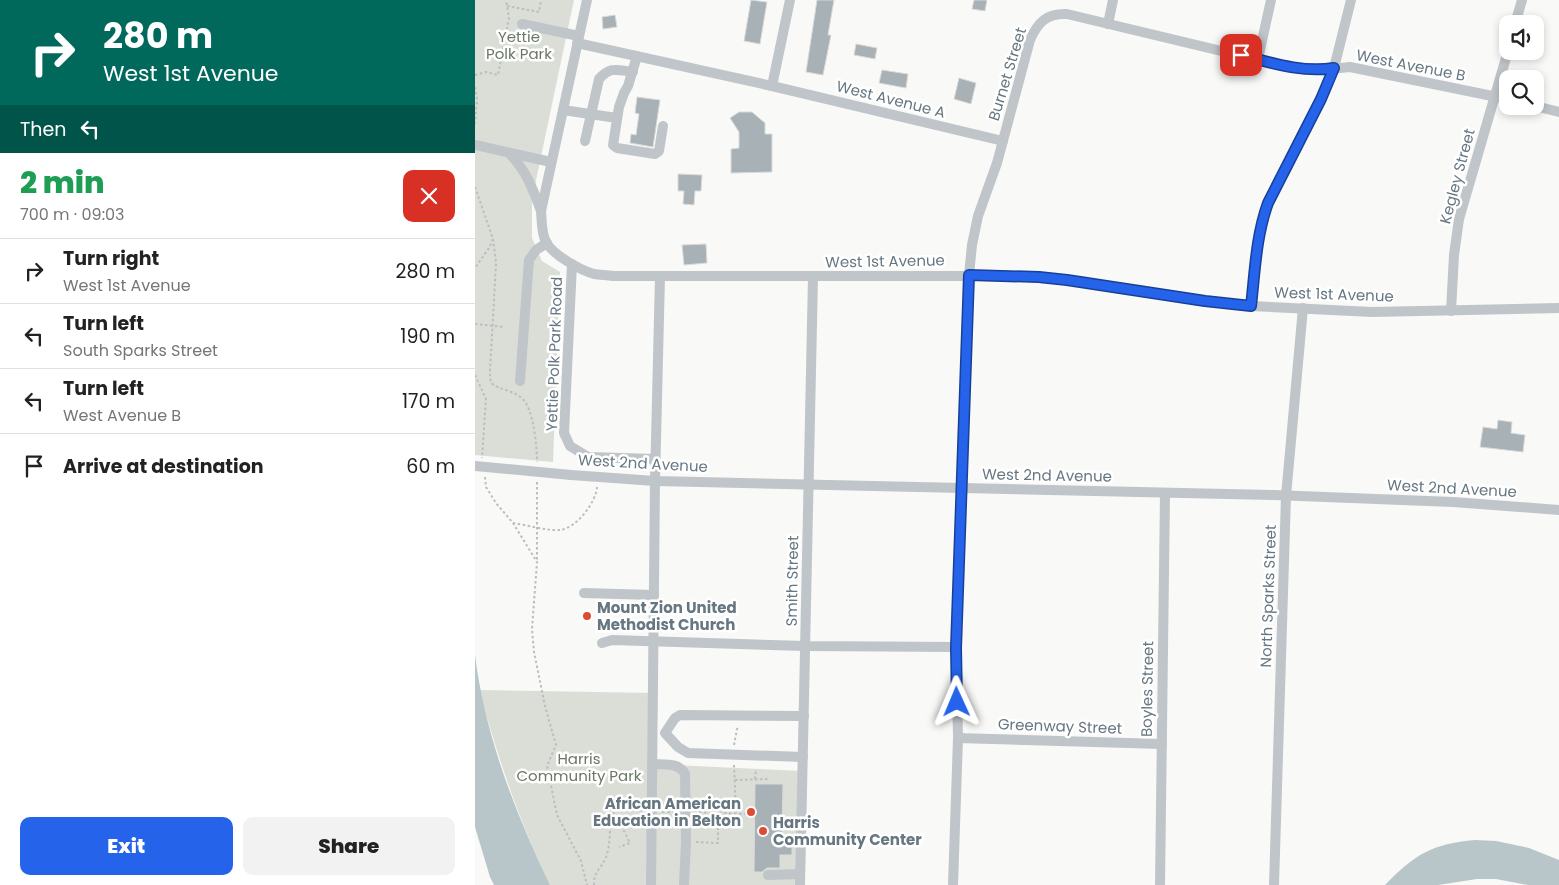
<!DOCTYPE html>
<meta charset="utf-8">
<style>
:root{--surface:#fff;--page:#f2f2f2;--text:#222;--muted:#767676;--line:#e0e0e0;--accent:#2563eb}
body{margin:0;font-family:Poppins,sans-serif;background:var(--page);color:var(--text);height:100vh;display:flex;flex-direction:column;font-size:19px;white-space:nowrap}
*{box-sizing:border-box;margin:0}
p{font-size:16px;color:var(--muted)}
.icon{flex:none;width:28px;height:28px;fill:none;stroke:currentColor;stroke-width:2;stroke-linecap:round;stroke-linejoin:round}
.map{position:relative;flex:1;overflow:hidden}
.side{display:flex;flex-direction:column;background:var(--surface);width:475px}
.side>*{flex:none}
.banner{background:#00695c;color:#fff;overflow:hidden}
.tools{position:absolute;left:1024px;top:15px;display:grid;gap:10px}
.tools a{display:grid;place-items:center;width:45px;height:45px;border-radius:10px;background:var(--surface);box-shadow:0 2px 8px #0003;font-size:25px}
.pin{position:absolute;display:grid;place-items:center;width:42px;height:42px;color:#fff;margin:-21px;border-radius:10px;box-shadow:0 2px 8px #0006}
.me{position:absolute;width:55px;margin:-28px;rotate:359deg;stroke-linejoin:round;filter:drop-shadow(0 0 4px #0008)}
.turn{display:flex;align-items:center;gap:18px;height:105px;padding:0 20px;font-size:22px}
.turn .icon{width:65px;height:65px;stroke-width:2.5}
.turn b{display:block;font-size:35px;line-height:42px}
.then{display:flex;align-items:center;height:48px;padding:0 20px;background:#0003;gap:10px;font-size:19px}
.round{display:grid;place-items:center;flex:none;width:52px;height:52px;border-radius:10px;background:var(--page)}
.head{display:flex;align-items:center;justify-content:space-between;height:85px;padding:0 20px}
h1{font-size:30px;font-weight:800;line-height:38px;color:#1e9e55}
.primary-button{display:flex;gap:10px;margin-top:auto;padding:10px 20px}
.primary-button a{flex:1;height:58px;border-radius:10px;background:var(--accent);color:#fff;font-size:20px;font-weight:800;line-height:58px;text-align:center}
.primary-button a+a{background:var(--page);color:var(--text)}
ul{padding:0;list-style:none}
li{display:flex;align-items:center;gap:15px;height:65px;padding:0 20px;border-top:1px solid var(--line)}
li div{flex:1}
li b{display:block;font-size:19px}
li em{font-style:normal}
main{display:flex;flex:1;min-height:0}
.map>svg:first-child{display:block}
</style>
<main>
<section class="side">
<div class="banner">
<div class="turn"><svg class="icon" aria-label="right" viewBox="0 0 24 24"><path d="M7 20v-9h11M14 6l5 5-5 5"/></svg><div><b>280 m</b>West 1st Avenue</div></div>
<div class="then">Then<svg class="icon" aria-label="left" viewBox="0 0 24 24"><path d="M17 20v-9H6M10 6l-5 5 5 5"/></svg></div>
</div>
<div class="head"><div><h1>2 min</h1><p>700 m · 09:03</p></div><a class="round" style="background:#d93025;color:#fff"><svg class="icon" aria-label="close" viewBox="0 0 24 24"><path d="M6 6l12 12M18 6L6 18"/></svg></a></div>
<ul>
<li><svg class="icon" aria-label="right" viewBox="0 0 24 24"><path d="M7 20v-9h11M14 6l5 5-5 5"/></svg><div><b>Turn right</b><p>West 1st Avenue</p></div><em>280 m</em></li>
<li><svg class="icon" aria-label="left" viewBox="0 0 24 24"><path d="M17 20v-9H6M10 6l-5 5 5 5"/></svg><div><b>Turn left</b><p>South Sparks Street</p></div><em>190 m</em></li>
<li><svg class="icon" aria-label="left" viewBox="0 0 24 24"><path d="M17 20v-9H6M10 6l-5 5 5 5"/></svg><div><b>Turn left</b><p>West Avenue B</p></div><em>170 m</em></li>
<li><svg class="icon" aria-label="arrive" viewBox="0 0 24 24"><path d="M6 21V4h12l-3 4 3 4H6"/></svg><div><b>Arrive at destination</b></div><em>60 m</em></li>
</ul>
<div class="primary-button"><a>Exit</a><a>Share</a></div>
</section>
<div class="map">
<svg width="1084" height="885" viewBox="0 0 1084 885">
<rect width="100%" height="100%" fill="#f9f9f7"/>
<g fill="#daded6">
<polygon points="0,0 99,0 57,199 57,238 67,261 85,272 78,462 0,455"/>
<path d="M4 690 178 693 177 764 327 771 325 885H75C44 822 23 757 4 690Z"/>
</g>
<g fill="#b9c6c9">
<path d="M0 655C10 735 40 813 75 885H19L15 877 0 827Z"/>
<path d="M1000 840 1021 841 1054 848 1084 860V885H1053L1021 879H1002L963 885H910C940 854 957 844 1000 840Z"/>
</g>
<g fill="#a8b1b6" stroke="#dbdbd9">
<polygon points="276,0 292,2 285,44 269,41"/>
<polygon points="342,0 359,0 353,35 356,35 348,75 331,72"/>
<polygon points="499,0 512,0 510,11 497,9"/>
<polygon points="140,15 142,27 128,29 127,17"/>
<polygon points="381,44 402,48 400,59 379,55"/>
<polygon points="407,70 433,74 431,88 404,83"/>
<polygon points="484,78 501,83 496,104 479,99"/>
<polygon points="162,97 185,100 178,147 155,143 156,134 161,135 164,114 160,113"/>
<polygon points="264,112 277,112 290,123 290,134 297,134 297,172 256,173 256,149 264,148 264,132 255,118"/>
<polygon points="203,174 227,175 226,191 220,191 219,205 208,204 209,191 203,191"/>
<polygon points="231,244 232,263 209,265 207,245"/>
<polygon points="1023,420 1037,422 1036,433 1050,435 1048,452 1005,447 1008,427 1022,429"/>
<polygon points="280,784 308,784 307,835 317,835 317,855 305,855 305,868 292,868 287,872 279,872"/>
</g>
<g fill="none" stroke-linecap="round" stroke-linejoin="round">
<g stroke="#bbbec1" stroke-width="2" stroke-dasharray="2.5 2.5" stroke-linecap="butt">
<polyline points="32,6 64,12 66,0"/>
<polyline points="0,75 11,72 23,75 34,18 31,0"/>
<polyline points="0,87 2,99 0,124"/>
<polyline points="0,187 18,239 14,248 0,268"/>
<path d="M18 239 21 263 15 371C15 375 15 379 16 382 22 391 44 389 52 405 59 419 62 446 62 462"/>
<polyline points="0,324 30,327"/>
<polyline points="0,375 11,399 7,458"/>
<polyline points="10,477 11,487 21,503 38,523 62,562 57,629 59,652 70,706 81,745 72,766 82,815 106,861 112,885"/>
<polyline points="62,482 62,562"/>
<path d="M38 523C51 525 73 531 85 530 102 528 121 502 122 487"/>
<polyline points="259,745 262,729 264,726"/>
<polyline points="259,765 261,812"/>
<polyline points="280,779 281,769"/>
<polyline points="260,780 295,779"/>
<polyline points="187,812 200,812"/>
<polyline points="219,812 270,814"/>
<polyline points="137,814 146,825 155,843 144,847"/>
<polyline points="221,842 243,843 243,813"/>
<path d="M119 885C118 872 127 868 131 857 136 844 134 828 137 814L143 810 167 811"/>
</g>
<g stroke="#c0c5c9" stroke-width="10">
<path d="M112 0 66 211C67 221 66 232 71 242 78 255 105 270 119 274 125 275 132 275 138 276H536L592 280 730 301 776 306 897 312 1084 308"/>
<polyline points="47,24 104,36"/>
<polyline points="633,24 638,0"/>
<polyline points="1040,24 1047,0"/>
<polyline points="102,43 297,86 528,141"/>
<polyline points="162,56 153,86 149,93 144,107 138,145 142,148 180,154 184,151 188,126"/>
<polyline points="783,59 796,0"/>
<polyline points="297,86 315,0"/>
<polyline points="1060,106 1084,112"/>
<polyline points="88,110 142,118"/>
<path d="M110 141 124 79C136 66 142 70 158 72"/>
<polyline points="0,145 76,162"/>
<path d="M34 153C51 170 58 189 66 211"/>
<polyline points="97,264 89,433 95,446 113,457 180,459"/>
<path d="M776 306C780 271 781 236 793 203L846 99 859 68 876 0"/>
<polyline points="976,311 979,255 984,219 1033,51"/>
<polyline points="45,381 54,260 61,250 72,243"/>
<polyline points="96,475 180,481 799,495 978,502 1084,510"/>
<polyline points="109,593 179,595"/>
<polyline points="127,643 137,640 330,646 481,647"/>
<polyline points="483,738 687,744"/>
<polyline points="328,757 213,753 203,747 190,733 200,718 205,715 329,716"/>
<path d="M177 764C189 765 204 762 210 774L211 842 209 885"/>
<polyline points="293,875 325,874"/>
<polyline points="176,885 180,481 185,276"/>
<polyline points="325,885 338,277"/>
<path d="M478 885 483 738 481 647 494 275 497 245 503 216 522 163 555 40C563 22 572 13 592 14L813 67 845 70 875 67 1032 99"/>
<polyline points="685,885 690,493"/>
<polyline points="799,885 811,496 828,308"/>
</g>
<polyline stroke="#c0c5c9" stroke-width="10" points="0,466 96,475"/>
</g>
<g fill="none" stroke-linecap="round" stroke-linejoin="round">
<defs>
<path id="route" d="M482 702 481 648 494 275 564 277 592 280 730 301 776 306C780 271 781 236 793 203L846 99 859 68C827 73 797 63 766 55"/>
</defs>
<use href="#route" stroke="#184099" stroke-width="12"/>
<use href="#route" stroke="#2563eb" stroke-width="9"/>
</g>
<g fill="#dd4d34" stroke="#fff" stroke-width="2">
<circle cx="112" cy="616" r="5"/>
<circle cx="276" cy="812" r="5"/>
<circle cx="288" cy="831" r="5"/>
</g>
<g text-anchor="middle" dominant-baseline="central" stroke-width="5" stroke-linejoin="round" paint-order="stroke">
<g font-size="15" fill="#697964" stroke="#fff">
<text x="44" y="36">Yettie<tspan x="44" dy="17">Polk Park</tspan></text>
<text x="104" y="758">Harris<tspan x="104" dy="17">Community Park</tspan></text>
</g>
<g font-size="15" fill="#667781" stroke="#fff">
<text transform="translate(936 65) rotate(11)">West Avenue B</text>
<text transform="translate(532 74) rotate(-73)">Burnet Street</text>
<text transform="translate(416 99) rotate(14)">West Avenue A</text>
<text transform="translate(982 176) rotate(-75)">Kegley Street</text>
<text transform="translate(410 261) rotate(-1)">West 1st Avenue</text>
<text transform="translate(859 294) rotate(2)">West 1st Avenue</text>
<text transform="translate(79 354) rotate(-88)">Yettie Polk Park Road</text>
<text transform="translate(168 463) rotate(3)">West 2nd Avenue</text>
<text transform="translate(572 475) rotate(1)">West 2nd Avenue</text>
<text transform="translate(977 488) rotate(3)">West 2nd Avenue</text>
<text transform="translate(317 581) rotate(-89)">Smith Street</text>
<text transform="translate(793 596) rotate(-88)">North Sparks Street</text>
<text transform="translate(672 689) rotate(-89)">Boyles Street</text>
<text transform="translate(585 726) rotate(2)">Greenway Street</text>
</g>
<g font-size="15" font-weight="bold" fill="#667781" stroke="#fff" text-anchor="start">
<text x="122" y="607">Mount Zion United<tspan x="122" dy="17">Methodist Church</tspan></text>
<text x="266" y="803" text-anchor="end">African American<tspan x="266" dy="17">Education in Belton</tspan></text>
<text x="298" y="822">Harris<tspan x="298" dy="17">Community Center</tspan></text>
</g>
</g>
</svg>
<div class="tools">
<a><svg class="icon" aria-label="sound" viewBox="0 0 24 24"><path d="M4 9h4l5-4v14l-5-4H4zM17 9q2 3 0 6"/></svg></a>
<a><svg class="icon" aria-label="search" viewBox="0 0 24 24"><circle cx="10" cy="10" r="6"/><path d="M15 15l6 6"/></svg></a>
</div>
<div class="pin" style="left:766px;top:55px;background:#d93025"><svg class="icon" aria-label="arrive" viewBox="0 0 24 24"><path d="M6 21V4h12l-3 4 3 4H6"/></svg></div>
<svg class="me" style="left:482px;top:702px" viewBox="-20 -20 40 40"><path d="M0-17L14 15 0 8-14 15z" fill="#2563eb" stroke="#fff" stroke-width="4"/></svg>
</div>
</main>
